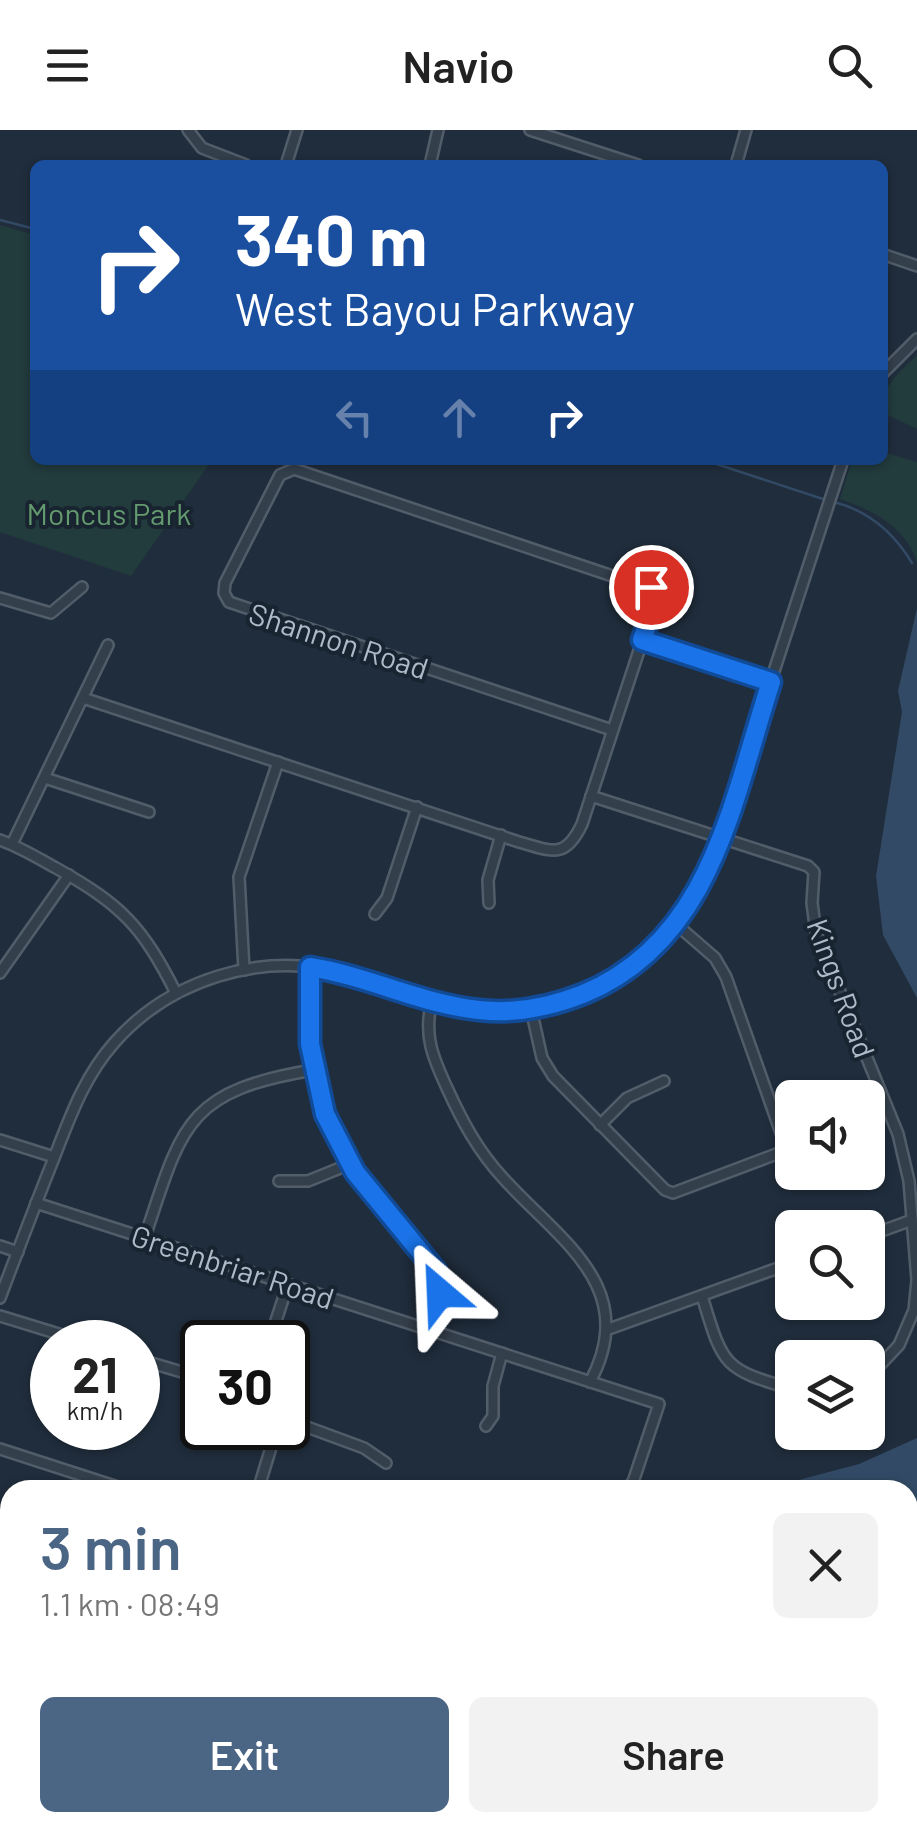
<!DOCTYPE html>
<meta charset="utf-8">
<style>
:root{--surface:#fff;--page:#f2f2f2;--text:#222;--muted:#767676;--accent:#4b6585}
body{margin:0;font-family:Barlow,sans-serif;background:var(--page);color:var(--text);height:100vh;display:flex;flex-direction:column;font-size:38px;white-space:nowrap}
*{box-sizing:border-box;margin:0}
p{font-size:32px;color:var(--muted)}
.icon{flex:none;width:55px;height:55px;fill:none;stroke:currentColor;stroke-width:2;stroke-linecap:round;stroke-linejoin:round}
.map{position:relative;flex:1;overflow:hidden}
.panel{position:absolute;left:0px;top:1350px;width:918px;height:352px;display:flex;flex-direction:column;background:var(--surface);border-radius:30px 30px 0 0;box-shadow:0 2px 8px #0004}
.panel>*{flex:none}
.banner{position:absolute;left:30px;top:30px;width:858px;height:305px;border-radius:15px;box-shadow:0 2px 8px #0004;background:#1a4fa0;color:#fff;overflow:hidden}
.fabs{position:absolute;left:775px;top:950px;display:grid;gap:20px}
.fabs a{display:grid;place-items:center;width:110px;height:110px;border-radius:15px;background:var(--surface);box-shadow:0 2px 8px #0004;font-size:50px}
.speed{position:absolute;left:30px;top:1190px;display:flex;gap:20px;font-size:50px;font-weight:700;text-align:center}
.speed>*{display:grid;place-content:center;width:130px;height:130px;border-radius:50%;background:var(--surface);box-shadow:0 2px 8px #0004;line-height:1}
.speed small{font-size:25px;font-weight:400}
.speed .limit{border:5px solid #111;border-radius:15px;background:#fff;color:#111}
.pin{position:absolute;display:grid;place-items:center;width:85px;height:85px;color:#fff;margin:-42px;border:5px solid #fff;border-radius:50%;box-shadow:0 2px 10px #0007}
.me{position:absolute;width:110px;margin:-55px;rotate:334deg;stroke-linejoin:round;filter:drop-shadow(0 0 8px #0008)}
.turn{display:flex;align-items:center;gap:35px;height:210px;padding:0 40px;font-size:45px}
.turn .icon{width:130px;height:130px;stroke-width:2.5}
.turn b{display:block;font-size:70px;line-height:85px}
.lanes{display:flex;align-items:center;height:95px;padding:0 40px;background:#0003;justify-content:center;gap:50px;direction:ltr}
.lanes .off{opacity:.35}
.round{display:grid;place-items:center;flex:none;width:105px;height:105px;border-radius:15px;background:var(--page)}
.head{display:flex;align-items:center;justify-content:space-between;height:170px;padding:0 40px}
h1{font-size:60px;font-weight:600;line-height:75px;color:var(--accent)}
.cta{display:flex;gap:20px;margin-top:auto;padding:20px 40px}
.cta a{flex:1;height:115px;border-radius:15px;background:var(--accent);color:#fff;font-size:40px;font-weight:600;line-height:115px;text-align:center}
.cta a+a{background:var(--page);color:var(--text)}
header{display:flex;justify-content:space-between;align-items:center;height:130px;padding:0 40px;background:var(--surface);font-size:45px;font-weight:600}
.map>svg:first-child{display:block}
</style>
<header><svg class="icon" aria-label="menu" viewBox="0 0 24 24"><path d="M4 6h16M4 12h16M4 18h16"/></svg>Navio<svg class="icon" aria-label="search" viewBox="0 0 24 24"><circle cx="10" cy="10" r="6"/><path d="M15 15l6 6"/></svg></header>
<div class="map">
<svg width="917" height="1701" viewBox="0 0 917 1701">
<rect width="100%" height="100%" fill="#202d3c"/>
<g fill="#223b3d">
<polygon points="0,95 35,105 35,330 212,330 131,446 0,402"/>
<path d="M917 225V299L883 283C882 254 897 245 917 225Z"/>
<path d="M883 322 917 332V433C907 398 873 380 840 369L852 330H882Z"/>
</g>
<g fill="#324a65">
<polygon points="917,478 917,868 883,805 876,746 902,582 898,561"/>
<polygon points="917,1308 917,1381 908,1384 908,1360 761,1360 859,1334"/>
</g>
<g fill="none" stroke-linecap="round" stroke-linejoin="round">
<g stroke="#324a65" stroke-width="2.5">
<polyline points="0,90 35,99"/>
<polyline points="704,330 826,370"/>
<path d="M834 372C869 381 894 403 912 433"/>
</g>
<defs>
<g id="minor">
<polyline points="188,0 202,18 246,35"/>
<polyline points="530,0 638,35"/>
<polyline points="286,35 297,0"/>
<polyline points="430,35 438,0"/>
<polyline points="736,35 746,0"/>
<polyline points="882,124 917,136"/>
<polyline points="882,244 917,209"/>
<polyline points="0,468 51,483 82,457"/>
<polyline points="642,510 771,552"/>
<path d="M83 568 519 712C552 721 565 730 582 694L656 469 654 460 294 339 280 345 225 453 224 463 229 472 612 600"/>
<polyline points="45,648 149,682"/>
<polyline points="591,666 808,736 814,742 812,773 816,803 898,1004 909,1051 917,1150 914,1180 899,1215 868,1248"/>
<path d="M0 710C20 717 38 728 56 738 122 775 142 796 176 863"/>
<polyline points="12,714 108,515"/>
<polyline points="489,773 488,750 501,705"/>
<polyline points="375,784 387,768 417,677"/>
<polyline points="310,837 309,914 319,966 335,1006 355,1042 436,1141 439,1163 429,1199"/>
<polyline points="244,840 239,747 278,632"/>
<polyline points="0,843 69,745"/>
<path d="M432 871C423 905 433 928 447 958 462 991 478 1021 503 1048 559 1110 641 1157 590 1252"/>
<polyline points="531,879 542,928 553,946 665,1060 673,1063 787,1020 726,847 715,828 677,795"/>
<polyline points="600,995 627,968 664,951"/>
<polyline points="0,1010 54,1027"/>
<polyline points="279,1051 308,1051 350,1034"/>
<polyline points="36,1073 659,1274 633,1352 625,1360"/>
<polyline points="868,1106 912,1090"/>
<path d="M145 1107C182 994 187 961 313 940"/>
<polyline points="0,1116 18,1122"/>
<path d="M702 1166C723 1235 722 1239 792 1259"/>
<path d="M0 1168C17 1123 34 1078 52 1033 69 990 83 948 114 913 169 850 261 821 342 843 386 855 429 874 474 880 576 892 670 828 710 737L843 330"/>
<polyline points="0,1186 85,1212"/>
<polyline points="606,1200 792,1133"/>
<polyline points="269,1212 288,1154"/>
<polyline points="138,1229 202,1248"/>
<polyline points="288,1290 364,1318 386,1333"/>
<polyline points="486,1296 493,1286 493,1256 502,1223"/>
<polyline points="0,1319 127,1360"/>
<polyline points="258,1360 277,1298"/>
<polyline points="0,1442 10,1445"/>
<polyline points="0,1449 10,1453"/>
<polyline points="908,1542 917,1545"/>
<polyline points="0,1554 10,1558"/>
<polyline points="908,1638 917,1641"/>
<polyline points="0,1664 10,1667"/>
<polyline points="88,1692 114,1701"/>
<polyline points="385,1692 386,1701"/>
<polyline points="803,1692 812,1701"/>
<polyline points="151,1701 154,1692"/>
</g>
</defs>
<use href="#minor" stroke="#525d6a" stroke-width="14"/>
<use href="#minor" stroke="#343f4c" stroke-width="9"/>
</g>
<g fill="none" stroke-linecap="round" stroke-linejoin="round">
<defs>
<path id="route" d="M440 1163 436 1141 355 1042 325 984 310 914V837C368 846 421 874 479 880 514 884 550 877 583 864 712 811 732 671 771 552L642 510 656 469 651 457"/>
</defs>
<use href="#route" stroke="#114b97" stroke-width="25"/>
<use href="#route" stroke="#1a73e8" stroke-width="18"/>
</g>
<g text-anchor="middle" dominant-baseline="central" stroke-width="8" stroke-linejoin="round" paint-order="stroke">
<g font-size="30" fill="#649b6e" stroke="#192431">
<text x="109" y="383">Moncus Park</text>
</g>
<g font-size="30" fill="#afbac8" stroke="#192431">
<text transform="translate(339 510) rotate(18)">Shannon Road</text>
<text transform="translate(842 858) rotate(70)">Kings Road</text>
<text transform="translate(233 1136) rotate(18)">Greenbriar Road</text>
</g>
</g>
</svg>
<div class="fabs">
<a><svg class="icon" aria-label="sound" viewBox="0 0 24 24"><path d="M4 9h4l5-4v14l-5-4H4zM17 9q2 3 0 6"/></svg></a>
<a><svg class="icon" aria-label="search" viewBox="0 0 24 24"><circle cx="10" cy="10" r="6"/><path d="M15 15l6 6"/></svg></a>
<a><svg class="icon" aria-label="layers" viewBox="0 0 24 24"><path d="M12 4l9 5-9 5-9-5zM3 14l9 5 9-5"/></svg></a>
</div>
<div class="speed"><div>21<small>km/h</small></div><div class="limit">30</div></div>
<div class="pin" style="left:651px;top:457px;background:#d93025"><svg class="icon" aria-label="arrive" viewBox="0 0 24 24"><path d="M6 21V4h12l-3 4 3 4H6"/></svg></div>
<svg class="me" style="left:440px;top:1163px" viewBox="-20 -20 40 40"><path d="M0-17L14 15 0 8-14 15z" fill="#1a73e8" stroke="#fff" stroke-width="4"/></svg>
<div class="banner">
<div class="turn"><svg class="icon" aria-label="right" viewBox="0 0 24 24"><path d="M7 20v-9h11M14 6l5 5-5 5"/></svg><div><b>340 m</b>West Bayou Parkway</div></div>
<div class="lanes"><svg class="icon off" aria-label="left" viewBox="0 0 24 24"><path d="M17 20v-9H6M10 6l-5 5 5 5"/></svg><svg class="icon off" aria-label="ahead" viewBox="0 0 24 24"><path d="M12 20V5M6 11l6-6 6 6"/></svg><svg class="icon" aria-label="right" viewBox="0 0 24 24"><path d="M7 20v-9h11M14 6l5 5-5 5"/></svg></div>
</div>
<section class="panel">
<div class="head"><div><h1>3 min</h1><p>1.1 km · 08:49</p></div><a class="round"><svg class="icon" aria-label="close" viewBox="0 0 24 24"><path d="M6 6l12 12M18 6L6 18"/></svg></a></div>
<div class="cta"><a>Exit</a><a>Share</a></div>
</section>
</div>
